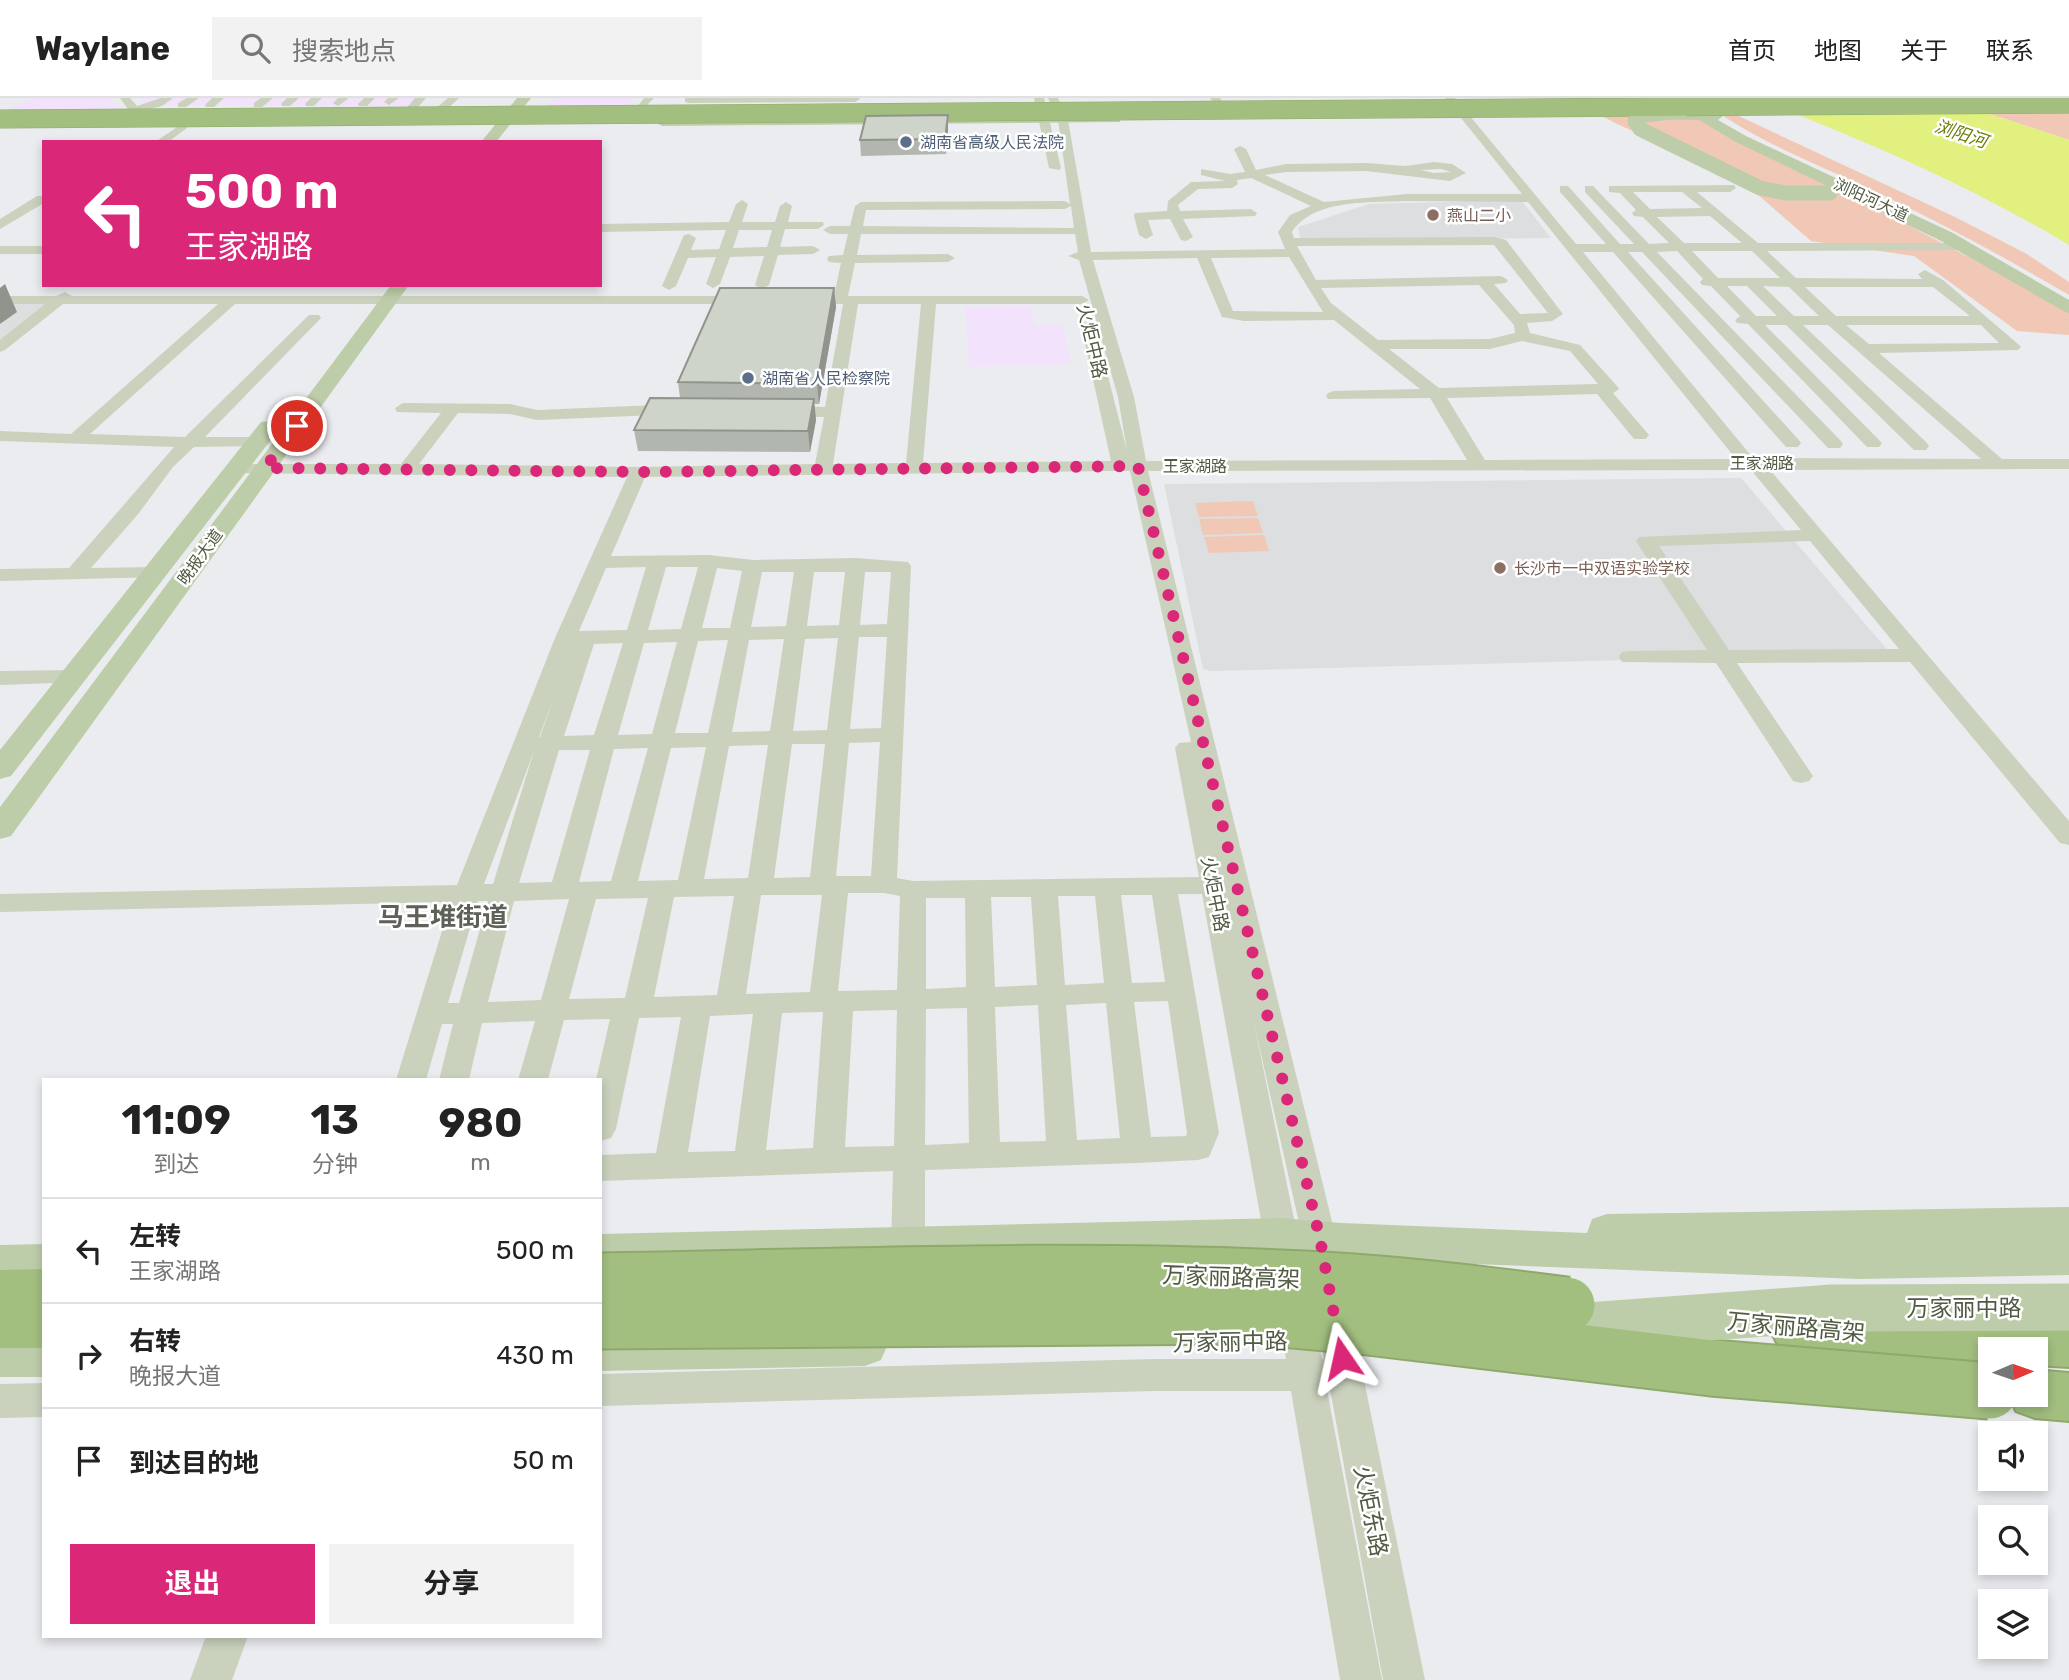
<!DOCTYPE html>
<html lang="zh">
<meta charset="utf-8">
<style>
:root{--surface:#fff;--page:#f2f2f2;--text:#222;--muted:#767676;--line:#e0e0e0;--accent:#db2777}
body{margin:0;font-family:Rubik,"Noto Sans SC",sans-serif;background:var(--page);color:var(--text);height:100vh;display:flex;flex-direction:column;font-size:26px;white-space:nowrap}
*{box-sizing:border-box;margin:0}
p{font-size:23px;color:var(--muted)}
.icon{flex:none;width:38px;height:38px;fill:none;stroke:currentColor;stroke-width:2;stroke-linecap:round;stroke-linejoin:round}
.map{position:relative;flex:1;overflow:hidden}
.side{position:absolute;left:42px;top:980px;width:560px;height:560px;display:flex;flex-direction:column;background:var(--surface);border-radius:0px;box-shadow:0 4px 10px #0003}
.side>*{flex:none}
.banner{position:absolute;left:42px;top:42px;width:560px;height:147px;border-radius:0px;box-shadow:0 4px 10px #0003;background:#db2777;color:#fff;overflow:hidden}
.needle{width:46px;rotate:88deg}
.fabs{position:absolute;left:1978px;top:1239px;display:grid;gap:14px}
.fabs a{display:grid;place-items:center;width:70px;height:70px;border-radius:0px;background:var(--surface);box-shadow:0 4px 10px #0003;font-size:35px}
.pin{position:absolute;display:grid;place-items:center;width:60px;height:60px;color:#fff;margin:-30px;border:4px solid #fff;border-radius:50%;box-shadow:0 2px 7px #0007}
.me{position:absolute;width:77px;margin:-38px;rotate:349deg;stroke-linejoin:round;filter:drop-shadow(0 0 5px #0008)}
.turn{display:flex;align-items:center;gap:24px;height:147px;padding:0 28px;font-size:32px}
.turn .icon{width:91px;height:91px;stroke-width:2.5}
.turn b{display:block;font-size:49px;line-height:60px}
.eta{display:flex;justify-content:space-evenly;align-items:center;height:119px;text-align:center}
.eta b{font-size:42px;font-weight:700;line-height:49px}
.cta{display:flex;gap:14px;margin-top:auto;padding:14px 28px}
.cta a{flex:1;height:80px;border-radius:0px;background:var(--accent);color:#fff;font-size:28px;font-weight:700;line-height:80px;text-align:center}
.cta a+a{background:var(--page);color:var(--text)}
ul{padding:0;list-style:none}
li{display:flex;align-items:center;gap:21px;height:105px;padding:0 28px;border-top:2px solid var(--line)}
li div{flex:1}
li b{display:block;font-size:26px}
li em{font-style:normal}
header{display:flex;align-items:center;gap:42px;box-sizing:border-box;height:98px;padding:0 35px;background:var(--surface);border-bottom:2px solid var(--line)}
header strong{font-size:33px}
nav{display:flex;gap:38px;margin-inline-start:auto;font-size:24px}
.search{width:490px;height:63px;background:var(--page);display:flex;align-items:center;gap:18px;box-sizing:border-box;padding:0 24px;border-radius:0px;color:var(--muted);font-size:26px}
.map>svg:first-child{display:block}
</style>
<header>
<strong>Waylane</strong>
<div class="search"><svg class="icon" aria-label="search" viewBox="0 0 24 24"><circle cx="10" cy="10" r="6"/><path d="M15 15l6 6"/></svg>搜索地点</div>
<nav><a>首页</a><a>地图</a><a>关于</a><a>联系</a></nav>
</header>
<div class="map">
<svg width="2069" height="1582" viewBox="0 0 2069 1582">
<rect width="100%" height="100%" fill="#ebecef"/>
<g fill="#f3e2fc">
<polygon points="31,0 110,0 121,12 7,12"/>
<polygon points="140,0 416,0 407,8 144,7"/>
<polygon points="555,0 633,0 628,8 548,8"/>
<polygon points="1030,208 1035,226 1063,227 1071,266 969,269 965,209"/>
</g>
<g fill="#dcdee0">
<polygon points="1521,102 1551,140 1301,143 1298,129 1369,106"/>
<polygon points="0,206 48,206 0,244"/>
<polygon points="1741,380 1890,555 1211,573 1203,571 1164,386"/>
</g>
<g fill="#f1c8b5">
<polygon points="1569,0 1667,0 1749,49 1843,93 2039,196 2069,216 2069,237 2017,233 1914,158 1811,143 1741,82 1615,25"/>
<path d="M1700 0 1955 119 2025 155 2069 184V197C2004 159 1938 123 1870 91 1821 68 1739 36 1700 0Z"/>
<polygon points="1942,0 2069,3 2069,42"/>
<polygon points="1253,403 1258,418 1199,419 1195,405"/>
<polygon points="1258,420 1263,435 1203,437 1199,421"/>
<polygon points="1264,437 1269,453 1209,455 1204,439"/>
</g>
<path fill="#e2f080" d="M1755 0H1941L2069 42V147C1969 87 1864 42 1755 0Z"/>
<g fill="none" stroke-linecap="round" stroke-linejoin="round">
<defs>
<g id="highway">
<polygon points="44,1171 44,1250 0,1250 0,1172"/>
<polygon points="1795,1206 1892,1215 2069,1223 2069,1269 2035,1267 2035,1251 1990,1251 1990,1265 1892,1261 1795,1252 1777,1245 1769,1229 1777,1213"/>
<polygon points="2035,1272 2069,1275 2069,1323 2035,1320 2016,1313 2009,1297 2035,1297"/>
</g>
</defs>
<use href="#highway" stroke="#8eaa6b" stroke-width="4"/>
<g fill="#cad2be" fill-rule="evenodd">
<polygon points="120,0 130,0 137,8 161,0 173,0 162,8 134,15 130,14"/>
<polygon points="187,0 199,0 186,9 178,9 178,5"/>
<polygon points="212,0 224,0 214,9 206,9 205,7"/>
<polygon points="261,0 273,0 262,9 254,9 254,5"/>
<polygon points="287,0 299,0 290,8 282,8 281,6"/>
<polygon points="311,0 322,0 314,8 306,8 305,6"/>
<polygon points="338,0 349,0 338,8 333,5"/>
<polygon points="364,0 375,0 367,8 359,8 358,6"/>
<polygon points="388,0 399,0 389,7 384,4"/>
<polygon points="415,0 426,0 412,16 404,16 403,14"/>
<polygon points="448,0 459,0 442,16 434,16 434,12"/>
<polygon points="644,0 654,0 643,11 638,8"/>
<polygon points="685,0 859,0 860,1 855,4 689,5 685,4"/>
<polygon points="1034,0 1044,0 1061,70 1059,72 1049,70"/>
<path d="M1048 0H1058L1068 22 1091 154 1285 151 1278 134 1290 117 1311 108 1251 80 1237 82 1238 86 1232 90 1198 91 1178 107 1180 113 1251 111 1257 115 1255 118 1183 121 1193 139 1186 143 1181 142 1170 121 1148 122 1153 137 1146 141 1139 137 1134 118 1135 115 1167 113 1168 103 1191 84 1225 83 1201 77V71L1230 76 1245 74 1234 51 1240 48 1246 51 1256 72 1286 66 1366 65 1405 68 1434 64 1452 66 1466 75 1450 83 1366 73 1286 74 1265 77 1324 104 1407 96H1522L1445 0H1455L1576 146H1606L1560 94V88H1568L1620 146H1634L1585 94V88H1593L1649 146 1669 145 1643 119 1634 118 1632 115 1636 112 1620 95 1609 94V88L1734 87 1736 90 1730 94H1697L1758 145H1970V151L1965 152 1767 153 1796 180 1922 181 1918 176 1925 172 1943 182 2018 246 2021 249 2018 252 1879 255 2002 361H2069V371L1770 372 2069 723V747L2060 745 1910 564 1737 565 1813 678 1809 683 1801 685 1793 683 1716 565 1622 564 1619 559 1622 554 1630 553 1707 552 1636 443 1639 439 1801 432 1751 372 1148 373 1340 1156 1335 1166 1323 1170 1311 1166 1306 1156 1254 925 1301 1155 1296 1165 1284 1169 1272 1165 1267 1155 1202 796H1178L1219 1035 1209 1059 1198 1062 1137 1065 925 1072V1147L920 1157 908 1161 896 1157 891 1147 893 1073 600 1083V1057L656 1055 681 919 639 920 616 1031 611 1040 600 1043V982H596L610 921 564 922 548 982H518L535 923 482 925 469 982H439L453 926H442L426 982H396L451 804 0 814V796L457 787 555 540 627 379 236 375 227 370 230 366H401L441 315 397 314 395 310 403 305 510 306 537 312 680 306 688 311 680 316 537 322 510 316 458 315 419 366 638 369 815 366 824 319 781 318 773 313 781 308 825 309 843 206H800L793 202 800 198H834L841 165 829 164 827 161 829 158 843 157 848 136H830L823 132 830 128H850L855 108 861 104 1065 103 1070 106 1058 22ZM1441 71 1451 74 1434 75 1421 72ZM1633 94H1682L1702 110 1650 111ZM1407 103 1528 104 1736 361 1485 362 1447 300 1597 296 1634 341H1646L1649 337 1613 295 1619 291 1617 288 1580 247 1530 235 1527 225 1552 223 1563 216 1506 142 1495 139 1294 140 1292 134C1314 100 1371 105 1407 103ZM1071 108 1074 130 863 128 866 112 1065 111ZM1710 118 1742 145H1684L1657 119ZM861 136H1075L1078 154 1068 158 1079 162 1118 299 1127 353 1095 227 1088 223 1081 227 1111 363 923 365 936 206H1082L1089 202 1082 198H848L855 165 948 164 955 160 948 156 857 157ZM1494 147 1548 215 1520 216 1494 186 1506 185 1508 182 1501 178 1316 182 1297 148ZM1677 153 1703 181 1700 184 1702 187 1711 188 1740 218 1735 222 1737 225 1748 226 1867 349H1879L1882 345 1765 227H1786L1914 352H1926L1929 348 1926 344 1803 227H1828L1981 361 1753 360 1583 154H1613L1786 349H1798L1801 345 1798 341 1628 154H1642L1828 350H1840L1843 346 1840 342 1657 154ZM1692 153H1752L1780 180H1718ZM1289 159 1323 214 1233 213 1211 160ZM1197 160 1222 219 1244 223 1334 222 1420 291 1334 293 1328 295 1326 298 1328 301 1430 300 1467 362 1146 363 1134 299 1093 162ZM1479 187 1514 227 1515 235 1490 241 1378 242 1331 205 1321 190ZM1727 188H1747L1777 218H1756ZM1763 188 1789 189 1819 218H1794ZM1805 189H1933L1970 218H1836ZM858 206H921L906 365 833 366ZM1846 227H1981L1999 245 1869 246ZM1522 243 1570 253 1598 286 1439 290 1389 251H1490ZM1115 373H1130L1191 644 1179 645 1175 650 1199 779 913 783 897 780 911 468 908 464 856 460 753 462 709 457 611 458 645 379ZM1810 443 1899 551 1729 552 1659 448ZM646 469 627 532 579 533 606 470ZM666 469H698L681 531 648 532ZM717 470 742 473 730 530H702ZM762 474H794L786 528 751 529ZM814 474H845L839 527 807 528ZM865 474H891L887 526 860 527ZM859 539H887L881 630 850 631ZM838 540 827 632 793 633 805 541ZM784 541 770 633 732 634 749 542ZM728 542 708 635H675L698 543ZM677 544 652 636 618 637 644 545ZM623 545 594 637 564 638 594 546ZM553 602 540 639H539ZM880 644 871 778H836L849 645ZM792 646H825L810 779 774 780ZM768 647 748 780 704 781 729 648ZM706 649 678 782 638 783 671 650ZM648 650 611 783 579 784 614 651ZM559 652H590L552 784 519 785ZM534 653 493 786H484ZM848 795H884L900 798 897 892 838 893ZM761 797H822L810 894 746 896ZM1121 797H1152L1165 884 1132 885ZM734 798 717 897 654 899 674 799ZM1058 798H1095L1104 885 1065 887ZM991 799H1031L1037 887 995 889ZM648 800 625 900 569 901 596 801ZM926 800H965L966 889 926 891ZM569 801 541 902 488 904 514 803ZM478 803H488L459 905H448ZM1168 903 1187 1035 1186 1038 1151 1039 1134 904ZM1106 905 1120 1040 1077 1042 1066 907ZM1038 907 1046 1043 1000 1044 995 909ZM967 910 969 1045 925 1047 926 911ZM897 912 894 1048 845 1049 853 913ZM823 914 813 1050 766 1052 782 915ZM753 916 735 1053 688 1054 710 918Z"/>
<polygon points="1210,0 1220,0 1224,6 1215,8"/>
<polygon points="183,25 188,28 187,30 168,44 155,44"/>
<polygon points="37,98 44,98 44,105 0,131 0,121"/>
<path d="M742 102 748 106 742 124H775L780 108 786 104 792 108 788 124H823L824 127 818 131H785L780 149 813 148 820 152 813 156 778 157 769 187 762 191 755 187 764 158 730 159 720 186 713 190 706 186 716 159 688 160 676 188 669 192 662 188 684 137 689 136 696 140 691 152 719 151 726 132 600 134V126L729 124 736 106ZM739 132H772L767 149 733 150Z"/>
<rect x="0" y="148" width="44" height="8"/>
<polygon points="65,194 72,198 751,198 758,202 751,206 235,206 90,336 185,339 309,217 319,217 321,220 205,339 258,339 264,340 267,344 264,348 194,349 173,369 139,415 91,470 154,469 161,471 164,475 161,479 0,483 0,471 69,470 174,349 0,343 0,333 71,336 218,206 63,206 5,252 0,254 0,242 45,206 0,206 0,198 56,198"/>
<polygon points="73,572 81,574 84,579 81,584 0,587 0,573"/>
<polygon points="1296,1202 1308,1206 1313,1217 1322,1261 1324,1261 1317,1218 1322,1207 1334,1203 1346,1207 1351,1218 1425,1582 1383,1582 1330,1291 1327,1292 1382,1582 1340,1582 1291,1293 1153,1293 600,1308 600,1276 1153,1261 1286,1261 1279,1217 1284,1206"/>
<polygon points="44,1285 44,1319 0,1320 0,1286"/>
<polygon points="206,1538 248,1538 232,1582 190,1582"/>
</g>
<g fill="#becda9" fill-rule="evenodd">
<polygon points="517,0 531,0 496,44 481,44"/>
<polygon points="1694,9 1705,14 1721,15 1723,18 1718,22 1746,38 1953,135 2069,202 2069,216 1941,143 1736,44 1699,22 1642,21 1635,17 1642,13 1688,14"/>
<polygon points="1115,17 1120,18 1120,24 662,28 655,24 662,20"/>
<polygon points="391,187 409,187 11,738 0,741 0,709"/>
<polygon points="269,323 277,324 280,329 277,334 11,678 0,681 0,652 261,324"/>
<polygon points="2069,1109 2069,1177 1859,1181 1342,1161 1281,1154 600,1172 600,1136 1281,1120 1342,1125 1587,1135 1592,1121 1607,1116"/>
<polygon points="44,1146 44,1182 0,1183 0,1147"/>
<polygon points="865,1228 881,1234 887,1248 881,1262 865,1268 600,1273 600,1233"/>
<rect x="0" y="1239" width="44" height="40"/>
</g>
<use href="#highway" fill="#a3bf80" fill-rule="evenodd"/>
<defs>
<polyline id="highway-bridge-far1" points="0,21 2069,6"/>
<g id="highway-bridge">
<path d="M600 1183C834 1179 1070 1169 1304 1181 1392 1185 1479 1196 1567 1207"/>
<polyline points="600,1223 1249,1218 1360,1228 1712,1270 1990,1293"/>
</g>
</defs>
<use href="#highway-bridge-far1" stroke="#8eaa6b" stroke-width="19" stroke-linecap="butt"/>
<use href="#highway-bridge" stroke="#8eaa6b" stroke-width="59" stroke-linecap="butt"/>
<polyline stroke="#becda9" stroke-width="15" points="1681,13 1644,17 1635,23 1640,31 1760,90 1786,95 1830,95"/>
<polyline stroke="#becda9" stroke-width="47" points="1547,1231 1832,1210 2069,1209"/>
<use href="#highway-bridge-far1" stroke="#a3bf80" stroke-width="18"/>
<use href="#highway-bridge" stroke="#a3bf80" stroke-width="55"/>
</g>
<g fill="#b1b6ae">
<polygon points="948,32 946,56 861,58 860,42"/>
<polygon points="834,190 836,209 819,306 814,306 816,322 810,354 638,353 634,332 680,300 678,284"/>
</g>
<g fill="#90948d">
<polygon points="948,17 948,32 946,56 945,41"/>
<polygon points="5,186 17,214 0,226 0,190"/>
<polygon points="834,190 836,209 819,306 817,286"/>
<polygon points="814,301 816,322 810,354 808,333"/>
</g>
<g fill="#ced4ca" stroke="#90948d" stroke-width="2">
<polygon points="948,17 945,41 860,42 866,18"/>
<polygon points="720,190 834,190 817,286 678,284"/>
<polygon points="650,300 814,301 808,333 634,332"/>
</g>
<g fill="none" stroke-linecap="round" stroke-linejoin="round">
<polyline stroke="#db2777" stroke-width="12" stroke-dasharray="0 21.6" points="297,328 265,370 638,374 1138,368 1320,1141 1342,1260"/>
</g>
<g fill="#5c6f8a" stroke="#fff" stroke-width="2.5">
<circle cx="906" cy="44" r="7"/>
<circle cx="748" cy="280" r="7"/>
</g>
<g fill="#8d6e63" stroke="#fff" stroke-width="2.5">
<circle cx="1433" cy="117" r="7"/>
<circle cx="1500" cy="470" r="7"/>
</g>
<g text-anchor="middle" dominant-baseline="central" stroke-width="5" stroke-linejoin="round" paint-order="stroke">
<g font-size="16" fill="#4e5e75" stroke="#fff" text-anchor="start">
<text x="920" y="44">湖南省高级人民法院</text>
<text x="762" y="280">湖南省人民检察院</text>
</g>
<g font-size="16" fill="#515a43" stroke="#fff">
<text transform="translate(1871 102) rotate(25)">浏阳河大道</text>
<text x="1762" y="365">王家湖路</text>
<text x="1195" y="368">王家湖路</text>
<text transform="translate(200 459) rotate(-54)">晚报大道</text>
</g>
<g font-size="16" fill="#785e54" stroke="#fff" text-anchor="start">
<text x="1447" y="117">燕山二小</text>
<text x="1514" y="470">长沙市一中双语实验学校</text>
</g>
<g font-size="18" font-style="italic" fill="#6e7e08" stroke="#fff">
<text transform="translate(1961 36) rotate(18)">浏阳河</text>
</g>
<g font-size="19" fill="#515a43" stroke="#fff">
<text transform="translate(1092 243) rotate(77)">火炬中路</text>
<text transform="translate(1215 796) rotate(79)">火炬中路</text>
</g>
<g font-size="23" fill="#515a43" stroke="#fff">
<text transform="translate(1231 1179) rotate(2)">万家丽路高架</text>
<text x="1964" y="1210">万家丽中路</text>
<text transform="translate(1796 1229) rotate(5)">万家丽路高架</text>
<text transform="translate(1230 1244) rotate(-1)">万家丽中路</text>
<text transform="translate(1371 1413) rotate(79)">火炬东路</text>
</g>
<g font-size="26" font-weight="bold" fill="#5d6158" stroke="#fff">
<text x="443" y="819">马王堆街道</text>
</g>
</g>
</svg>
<div class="fabs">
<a><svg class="needle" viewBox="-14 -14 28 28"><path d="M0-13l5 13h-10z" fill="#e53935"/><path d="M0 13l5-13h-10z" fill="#767676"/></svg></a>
<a><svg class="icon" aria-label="sound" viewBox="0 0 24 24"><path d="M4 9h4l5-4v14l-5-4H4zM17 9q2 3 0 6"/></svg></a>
<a><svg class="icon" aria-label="search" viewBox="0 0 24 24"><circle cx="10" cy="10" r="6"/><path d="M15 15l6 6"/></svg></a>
<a><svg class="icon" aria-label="layers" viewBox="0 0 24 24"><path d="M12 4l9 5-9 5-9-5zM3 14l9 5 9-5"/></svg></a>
</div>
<div class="pin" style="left:297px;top:328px;background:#d93025"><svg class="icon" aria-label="arrive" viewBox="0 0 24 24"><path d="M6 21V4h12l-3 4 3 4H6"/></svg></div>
<svg class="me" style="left:1342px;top:1260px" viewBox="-20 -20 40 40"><path d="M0-17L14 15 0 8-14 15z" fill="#db2777" stroke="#fff" stroke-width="4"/></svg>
<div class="banner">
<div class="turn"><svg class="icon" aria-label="left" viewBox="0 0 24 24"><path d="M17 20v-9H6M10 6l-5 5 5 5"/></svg><div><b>500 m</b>王家湖路</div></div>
</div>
<section class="side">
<div class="eta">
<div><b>11:09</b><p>到达</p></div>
<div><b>13</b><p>分钟</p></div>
<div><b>980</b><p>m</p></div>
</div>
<ul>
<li><svg class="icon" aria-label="left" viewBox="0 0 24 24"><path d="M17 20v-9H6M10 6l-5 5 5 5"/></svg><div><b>左转</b><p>王家湖路</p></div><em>500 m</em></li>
<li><svg class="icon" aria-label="right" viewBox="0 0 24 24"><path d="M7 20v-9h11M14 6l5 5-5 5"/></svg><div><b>右转</b><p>晚报大道</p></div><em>430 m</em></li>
<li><svg class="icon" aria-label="arrive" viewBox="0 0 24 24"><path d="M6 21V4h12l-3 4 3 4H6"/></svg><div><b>到达目的地</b></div><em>50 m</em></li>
</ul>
<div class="cta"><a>退出</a><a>分享</a></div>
</section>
</div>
